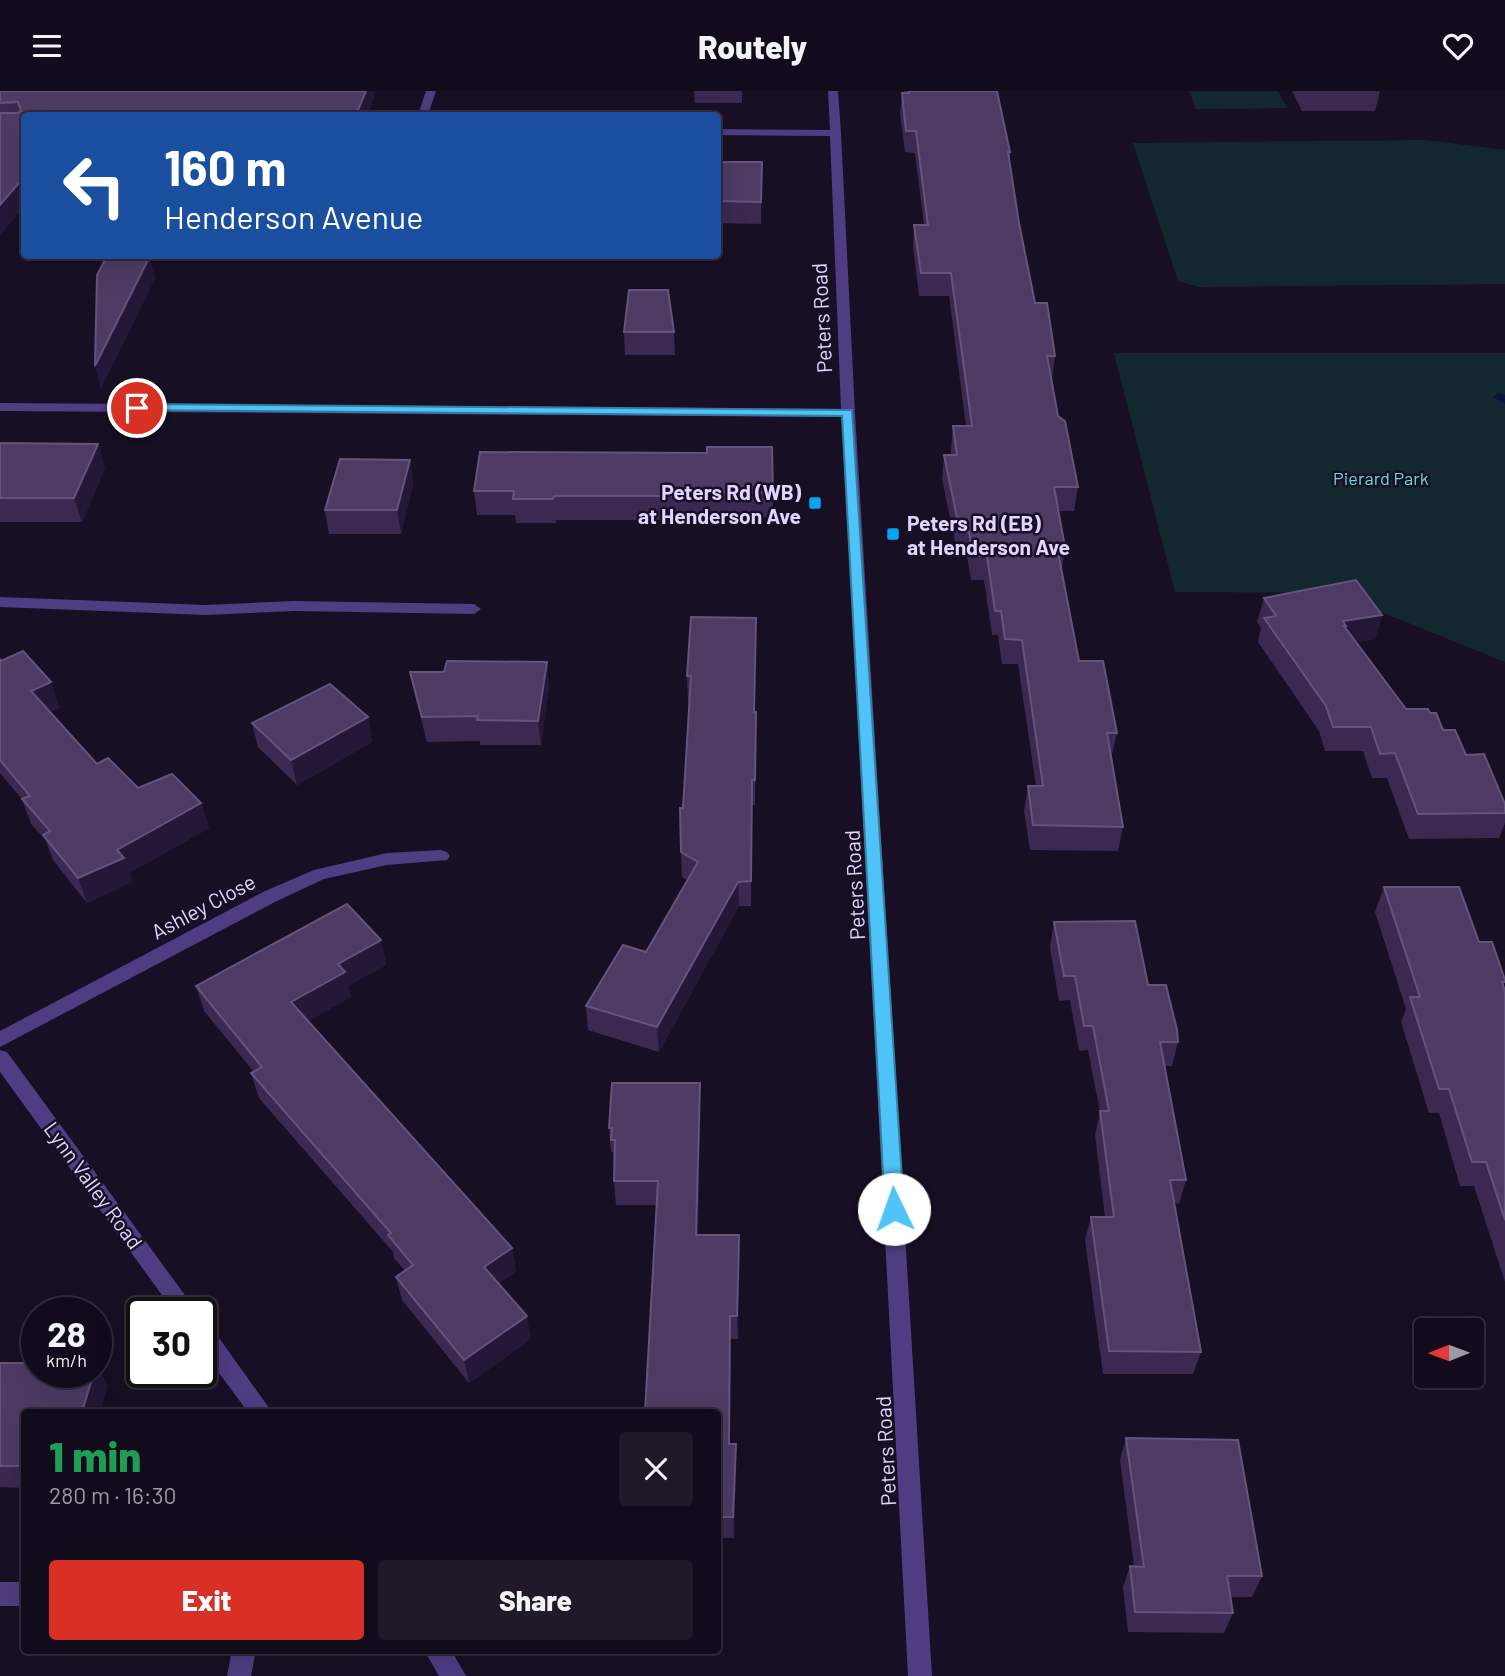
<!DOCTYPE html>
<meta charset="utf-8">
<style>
:root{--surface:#120b1b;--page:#1f1928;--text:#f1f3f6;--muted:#9c9ba3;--line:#312b3a;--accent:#d93025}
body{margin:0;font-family:Barlow,sans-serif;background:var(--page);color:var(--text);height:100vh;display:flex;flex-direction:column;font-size:26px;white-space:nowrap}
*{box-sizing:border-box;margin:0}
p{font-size:23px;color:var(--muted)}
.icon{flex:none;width:38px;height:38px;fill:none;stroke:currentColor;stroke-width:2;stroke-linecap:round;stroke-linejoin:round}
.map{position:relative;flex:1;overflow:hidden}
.side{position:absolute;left:21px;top:1318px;width:700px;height:245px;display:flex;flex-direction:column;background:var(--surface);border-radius:7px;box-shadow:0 7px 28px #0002,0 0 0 2px var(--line)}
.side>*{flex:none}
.banner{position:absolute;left:21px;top:21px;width:700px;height:147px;border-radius:7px;box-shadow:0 7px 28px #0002,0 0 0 2px var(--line);background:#1a4fa0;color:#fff;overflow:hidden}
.needle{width:46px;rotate:269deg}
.fabs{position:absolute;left:1414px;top:1227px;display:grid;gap:14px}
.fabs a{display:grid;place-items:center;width:70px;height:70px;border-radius:7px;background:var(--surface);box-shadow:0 7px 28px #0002,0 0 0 2px var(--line);font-size:35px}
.speed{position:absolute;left:21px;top:1206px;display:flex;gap:14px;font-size:35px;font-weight:700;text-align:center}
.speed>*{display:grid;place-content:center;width:91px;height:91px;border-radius:50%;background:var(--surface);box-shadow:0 7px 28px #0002,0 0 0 2px var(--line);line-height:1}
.speed small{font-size:18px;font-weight:400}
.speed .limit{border:4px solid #111;border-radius:10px;background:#fff;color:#111}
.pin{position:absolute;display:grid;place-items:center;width:60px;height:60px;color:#fff;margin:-30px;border:4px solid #fff;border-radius:50%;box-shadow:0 2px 7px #0007}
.me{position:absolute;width:77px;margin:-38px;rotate:357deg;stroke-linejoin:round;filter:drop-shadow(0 0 5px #0008)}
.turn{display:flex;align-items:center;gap:24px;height:147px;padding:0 28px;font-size:32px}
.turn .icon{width:91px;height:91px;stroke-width:2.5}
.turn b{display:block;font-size:49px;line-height:60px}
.round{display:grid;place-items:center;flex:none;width:74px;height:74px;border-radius:7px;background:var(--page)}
.overview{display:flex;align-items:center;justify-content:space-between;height:119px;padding:0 28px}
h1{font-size:42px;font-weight:800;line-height:52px;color:#1e9e55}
.primary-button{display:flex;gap:14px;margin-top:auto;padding:14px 28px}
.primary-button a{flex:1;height:80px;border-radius:7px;background:var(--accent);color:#fff;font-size:28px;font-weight:800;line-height:80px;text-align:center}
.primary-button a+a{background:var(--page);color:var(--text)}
header{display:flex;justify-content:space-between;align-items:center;height:91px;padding:0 28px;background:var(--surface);font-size:32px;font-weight:800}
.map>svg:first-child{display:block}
</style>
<header><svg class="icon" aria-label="menu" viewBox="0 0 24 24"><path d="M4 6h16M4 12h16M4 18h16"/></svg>Routely<svg class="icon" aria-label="heart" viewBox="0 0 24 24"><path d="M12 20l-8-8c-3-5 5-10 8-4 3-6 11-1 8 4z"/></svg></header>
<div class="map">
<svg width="1505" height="1585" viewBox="0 0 1505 1585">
<rect width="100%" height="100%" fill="#180f24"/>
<g fill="#12282e">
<polygon points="1189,0 1278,0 1287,17 1196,18"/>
<polygon points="1425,49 1505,59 1505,193 1199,196 1178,190 1133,52"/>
<polygon points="1114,262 1505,262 1505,571 1334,502 1175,501"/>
</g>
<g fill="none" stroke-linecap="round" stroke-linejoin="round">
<polygon fill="#0b1241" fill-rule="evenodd" points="1499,302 1505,304 1505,313 1493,306"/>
<polygon fill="#4f3c82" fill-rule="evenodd" points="0,506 206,514 294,510 474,513 481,518 474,523 294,520 206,524 0,516"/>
<g fill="#4f3c82" fill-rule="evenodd">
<polygon points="426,0 436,0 428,24 418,24"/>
<polygon points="828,0 838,0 841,42 855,322 932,1585 908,1585 842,326 0,320 0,312 841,318 830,45 718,44 718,38 830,39"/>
<polygon points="441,759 447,761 450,765 447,769 387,774 324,788 277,810 0,956 0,940 265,800 314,779 387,762"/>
<rect x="0" y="1491" width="24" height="24"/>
<polygon points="232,1559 256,1559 251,1585 227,1585"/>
</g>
<g fill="#4f3c82" fill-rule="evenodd">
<polygon points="0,959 7,961 198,1222 175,1222 0,981"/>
<polygon points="201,1230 209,1233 272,1321 248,1321 201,1258"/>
<polygon points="424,1559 451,1559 466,1585 439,1585"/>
</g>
</g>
<g fill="#3b2951">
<polygon points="0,0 376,0 368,24 24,24 24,115 0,144"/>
<polygon points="694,0 742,0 742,12 695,12"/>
<polygon points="904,0 997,0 1010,61 1009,71 1019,132 1035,212 1055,265 1052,288 1058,325 1078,396 1074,420 1058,420 1065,456 1062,479 1079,570 1117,642 1111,667 1123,736 1118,760 1030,759 1024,720 1028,695 1036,695 1018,573 1002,573 998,544 992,544 984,489 971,489 967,465 958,465 942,388 944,364 951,364 951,359 953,335 966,335 949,205 919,205 913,156 914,134 924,134 915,62 905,61 900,23 902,2 905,2"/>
<polygon points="1292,0 1380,0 1375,20 1302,20"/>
<polygon points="762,71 761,133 718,132 718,96"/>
<polygon points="624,241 674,241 675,264 625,264"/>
<polygon points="0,352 105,377 82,431 0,431"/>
<polygon points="772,356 773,426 689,426 689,429 556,429 556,432 516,432 515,424 477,424 474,400 707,362"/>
<polygon points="410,369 413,393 401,443 329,443 325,419"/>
<polygon points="1264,507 1382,524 1375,548 1356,551 1406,618 1430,622 1443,639 1466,664 1505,713 1505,732 1499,747 1409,748 1387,687 1372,687 1363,660 1325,660 1319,640 1258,551 1261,537 1257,531"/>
<polygon points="691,526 754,621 756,621 755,714 752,714 751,815 739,815 659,961 588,939 586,915 646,861 687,789 682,786 681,761 689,610 688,610 687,585"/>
<polygon points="0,568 60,616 50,621 97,673 138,697 201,712 209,737 129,782 132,791 87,812 53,769 45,748 31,733 22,708 0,682"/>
<polygon points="547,571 549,596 541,654 480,654 480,650 427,651 415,605 410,581 444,581"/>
<polygon points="368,626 372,651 297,694 258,656 252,632"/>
<polygon points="1384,796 1479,851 1505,889 1503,896 1505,900 1505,1191 1474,1095 1460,1095 1439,1022 1429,1022 1401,931 1406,918 1375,821"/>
<polygon points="1054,831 1148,894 1178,951 1172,975 1165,975 1186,1089 1179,1113 1174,1112 1201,1261 1193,1283 1103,1283 1085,1149 1091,1126 1105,1126 1095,1044 1100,1021 1088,959 1079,960 1070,909 1059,910 1050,856"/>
<polygon points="381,849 386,874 348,895 351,906 308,930 512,1157 516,1180 499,1192 531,1248 469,1292 402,1209 396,1186 405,1180 394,1167 393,1161 259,1007 251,982 254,981 204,920 196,895"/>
<polygon points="700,992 700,1016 698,1144 739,1144 738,1248 730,1248 729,1353 736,1375 734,1447 718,1447 718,1321 656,1114 616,1114 614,1090 614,1073 613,1061 611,1061 609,1037"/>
<polygon points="0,1272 108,1295 24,1321 24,1397 0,1396"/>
<polygon points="1126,1347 1262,1485 1252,1506 1231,1506 1233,1522 1224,1542 1128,1541 1123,1496 1130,1475 1134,1475 1120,1369"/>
</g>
<g fill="#251737">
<polygon points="366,0 376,0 368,24 356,24"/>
<polygon points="18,93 24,115 0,144 0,114"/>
<polygon points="150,165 155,188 101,298 95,275"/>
<polygon points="98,353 105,377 82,431 74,407"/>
<polygon points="410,369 413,393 401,443 397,419"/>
<polygon points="1382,524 1375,548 1341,554 1343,530"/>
<polygon points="547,571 549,596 541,654 538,630"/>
<polygon points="51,591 60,616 40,625 31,600"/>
<polygon points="368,626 372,651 297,694 291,669"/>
<polygon points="201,712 209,737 129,782 132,791 87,812 78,787 117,759"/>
<polygon points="738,791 739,815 659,961 657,936"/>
<polygon points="381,849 386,874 348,895 351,906 298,936 291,911 338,873"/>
<polygon points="700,992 700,1016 697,1167 696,1144"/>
<polygon points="739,1144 740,1168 738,1248 737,1225"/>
<polygon points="512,1157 516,1180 489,1199 484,1176"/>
<polygon points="527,1225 531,1248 469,1292 464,1269"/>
<polygon points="96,1273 108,1295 100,1321 82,1321 94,1281 96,1281"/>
<polygon points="736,1353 736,1375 734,1447 733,1426"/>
</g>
<g fill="#4d3b64" stroke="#64537c" stroke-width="2">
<polygon points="0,0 366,0 356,24 24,24 24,93 18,93 0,114 0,22 18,22 21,20 18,11 0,12"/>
<polygon points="909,0 997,0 1010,61 1008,61 1019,132 1035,212 1047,212 1055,265 1047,265 1058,325 1065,330 1078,396 1054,396 1065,456 1057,456 1079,570 1103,570 1117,642 1107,642 1123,736 1033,734 1028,695 1043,695 1022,549 1005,548 1001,520 995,520 987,465 973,465 969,441 960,441 944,364 957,364 953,335 972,335 951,182 921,182 914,134 928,134 916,40 906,40 902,2 909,2"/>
<polygon points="719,71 762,71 761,111 718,110"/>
<polygon points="107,165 150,165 95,275 97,184"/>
<polygon points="629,199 668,199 674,241 624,241"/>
<polygon points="0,352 98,353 74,407 0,407"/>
<polygon points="707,356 772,356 773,402 688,401 688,405 554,405 553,408 513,408 514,400 474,400 480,361 707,362"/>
<polygon points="340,368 410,369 397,419 325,419"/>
<polygon points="1356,489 1382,524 1343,530 1346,535 1344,535 1406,618 1428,618 1430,622 1436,622 1443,639 1455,639 1466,664 1484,663 1505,713 1505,722 1418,723 1395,662 1380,663 1371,636 1333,636 1326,615 1264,527 1276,525 1264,507"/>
<polygon points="691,526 756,527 754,621 756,621 755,689 752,689 751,790 738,791 657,936 586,915 623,854 646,861 698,771 681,761 680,717 683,717 691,585 687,585"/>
<polygon points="23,560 51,591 31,600 97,673 108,667 138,697 172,683 201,712 117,759 124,767 78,787 43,744 50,740 22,708 30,705 0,669 0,568 1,570"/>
<polygon points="447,570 547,571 538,630 477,629 478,625 422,626 410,581 444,581"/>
<polygon points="330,593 368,626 291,669 252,632"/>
<polygon points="1384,796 1459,796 1479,851 1492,851 1505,889 1505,891 1502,891 1505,900 1505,1129 1486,1071 1472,1071 1449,998 1439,998 1410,906 1420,906"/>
<polygon points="347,813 381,849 338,873 345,881 291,911 512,1157 484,1176 527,1225 464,1269 396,1186 413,1174 388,1144 391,1142 251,982 262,976 196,895"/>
<polygon points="1135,830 1148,894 1166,894 1177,939 1178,951 1160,951 1186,1089 1170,1089 1201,1261 1109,1260 1091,1126 1114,1126 1100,1020 1109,1020 1093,935 1084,935 1075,885 1064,885 1054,831"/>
<polygon points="612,992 700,992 696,1144 739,1144 737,1225 730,1225 729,1353 736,1353 733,1426 718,1426 718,1321 645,1321 658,1090 614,1090 615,1049 611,1049 612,1037 609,1037"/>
<polygon points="0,1272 37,1272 37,1281 94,1281 82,1321 24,1321 24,1375 0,1375"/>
<polygon points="1126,1347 1238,1349 1262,1485 1227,1485 1233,1522 1135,1521 1130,1475 1144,1476"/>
</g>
<polygon fill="#4fc3f7" stroke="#337fa1" stroke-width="2" points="137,313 852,319 904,1118 901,1124 894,1126 888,1124 885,1118 842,325 133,319 133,314"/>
<g fill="#07a4f6" stroke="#180f24" stroke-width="2.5">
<rect x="808" y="405" width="14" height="14" rx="3.5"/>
<rect x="886" y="436" width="14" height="14" rx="3.5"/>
</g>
<g text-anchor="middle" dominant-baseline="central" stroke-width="5" stroke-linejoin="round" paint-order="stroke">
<g font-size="18" fill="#61dcdb" stroke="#180f24">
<text x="1381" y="387">Pierard Park</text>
</g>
<g font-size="21" fill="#e3d4fe" stroke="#180f24">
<text transform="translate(821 227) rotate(-93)">Peters Road</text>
<text transform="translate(854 794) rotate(-93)">Peters Road</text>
<text transform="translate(203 815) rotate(-28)">Ashley Close</text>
<text transform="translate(94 1094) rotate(54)">Lynn Valley Road</text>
<text transform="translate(885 1360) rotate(-93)">Peters Road</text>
</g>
<g font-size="21" font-weight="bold" fill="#e3d4fe" stroke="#180f24" text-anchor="end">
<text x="801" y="400">Peters Rd (WB)<tspan x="801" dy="24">at Henderson Ave</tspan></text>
<text x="907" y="431" text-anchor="start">Peters Rd (EB)<tspan x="907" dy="24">at Henderson Ave</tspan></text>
</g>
</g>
</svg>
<div class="fabs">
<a><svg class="needle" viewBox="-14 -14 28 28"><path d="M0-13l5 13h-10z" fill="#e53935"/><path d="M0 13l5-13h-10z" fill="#9c9ba3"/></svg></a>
</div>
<div class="speed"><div>28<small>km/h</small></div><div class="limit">30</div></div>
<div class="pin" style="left:137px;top:317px;background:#d93025"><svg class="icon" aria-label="arrive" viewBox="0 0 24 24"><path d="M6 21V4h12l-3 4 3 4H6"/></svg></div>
<svg class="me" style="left:894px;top:1118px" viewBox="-20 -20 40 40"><circle r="19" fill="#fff"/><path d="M0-13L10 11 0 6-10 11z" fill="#4fc3f7"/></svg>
<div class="banner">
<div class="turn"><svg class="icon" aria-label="left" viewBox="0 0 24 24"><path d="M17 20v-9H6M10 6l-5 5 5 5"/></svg><div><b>160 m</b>Henderson Avenue</div></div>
</div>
<section class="side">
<div class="overview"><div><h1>1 min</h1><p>280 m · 16:30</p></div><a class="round"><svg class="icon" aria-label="close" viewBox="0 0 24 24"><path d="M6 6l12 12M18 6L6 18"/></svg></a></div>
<div class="primary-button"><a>Exit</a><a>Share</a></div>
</section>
</div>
